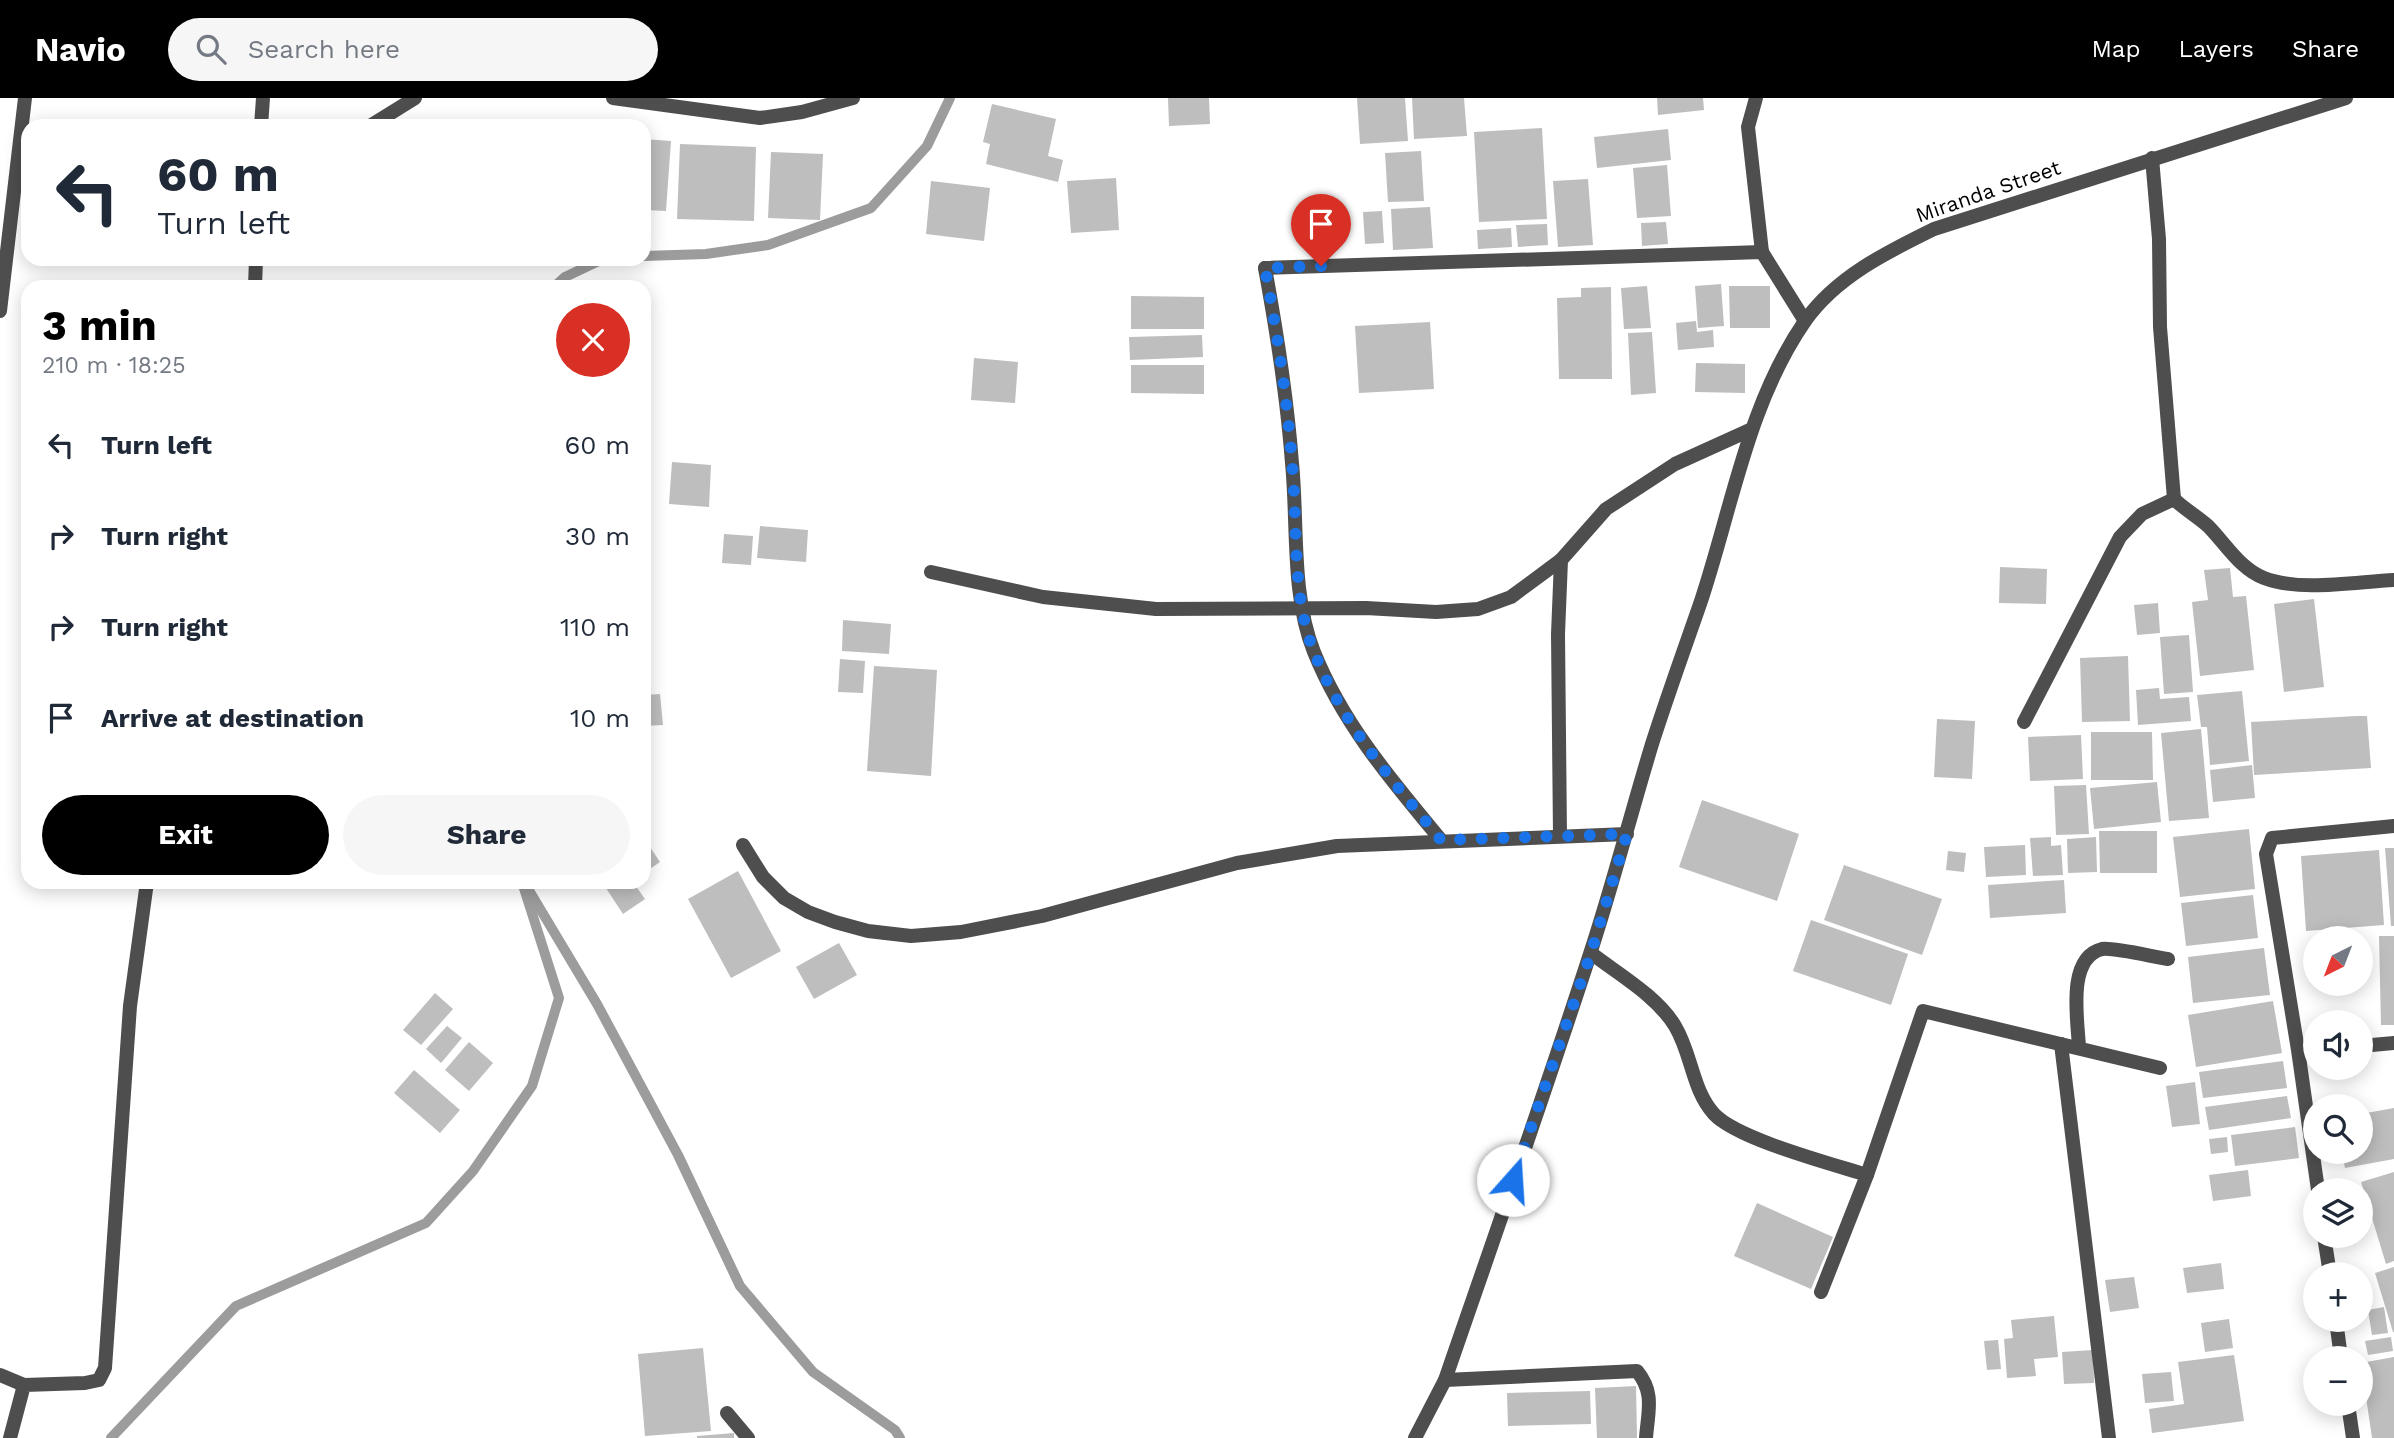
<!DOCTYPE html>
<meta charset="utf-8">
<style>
:root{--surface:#fff;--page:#f6f6f7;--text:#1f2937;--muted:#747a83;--accent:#000}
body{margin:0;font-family:"Work Sans",sans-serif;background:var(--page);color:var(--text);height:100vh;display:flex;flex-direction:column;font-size:26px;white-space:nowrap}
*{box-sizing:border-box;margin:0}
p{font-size:23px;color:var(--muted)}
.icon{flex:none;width:38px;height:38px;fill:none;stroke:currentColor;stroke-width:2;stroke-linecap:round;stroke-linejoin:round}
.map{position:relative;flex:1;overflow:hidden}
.sheet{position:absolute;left:21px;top:182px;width:630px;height:609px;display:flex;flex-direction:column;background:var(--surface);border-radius:21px;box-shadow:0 4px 18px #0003}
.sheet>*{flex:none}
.top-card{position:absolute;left:21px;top:21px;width:630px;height:147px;border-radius:21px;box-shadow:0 4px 18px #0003;background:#fff;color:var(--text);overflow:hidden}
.needle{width:46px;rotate:222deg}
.controls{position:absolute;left:2303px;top:828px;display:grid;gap:14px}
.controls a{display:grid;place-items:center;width:70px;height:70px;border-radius:50%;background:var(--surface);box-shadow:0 4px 18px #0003;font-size:35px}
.pin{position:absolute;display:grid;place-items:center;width:60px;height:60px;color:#fff;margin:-72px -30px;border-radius:50% 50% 50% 0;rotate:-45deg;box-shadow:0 0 7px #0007}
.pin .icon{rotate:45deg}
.me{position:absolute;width:77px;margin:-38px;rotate:19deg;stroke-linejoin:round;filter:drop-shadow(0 0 5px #0008)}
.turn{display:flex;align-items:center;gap:24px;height:147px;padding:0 21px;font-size:32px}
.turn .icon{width:91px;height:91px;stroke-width:2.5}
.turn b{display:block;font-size:49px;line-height:60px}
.round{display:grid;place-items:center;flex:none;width:74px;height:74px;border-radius:37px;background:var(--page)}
.headline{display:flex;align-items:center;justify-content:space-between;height:119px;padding:0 21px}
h1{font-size:42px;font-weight:700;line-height:52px;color:var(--accent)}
.action{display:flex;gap:14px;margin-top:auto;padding:14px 21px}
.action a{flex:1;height:80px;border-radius:42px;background:var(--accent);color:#fff;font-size:28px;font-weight:700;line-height:80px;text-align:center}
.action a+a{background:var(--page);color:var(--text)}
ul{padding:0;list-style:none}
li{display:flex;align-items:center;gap:21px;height:91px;padding:0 21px}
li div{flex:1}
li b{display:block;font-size:26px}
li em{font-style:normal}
header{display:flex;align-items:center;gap:42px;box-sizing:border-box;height:98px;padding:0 35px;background:var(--accent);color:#fff}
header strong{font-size:33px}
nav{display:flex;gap:38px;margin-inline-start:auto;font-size:24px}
.search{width:490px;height:63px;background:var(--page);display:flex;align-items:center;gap:18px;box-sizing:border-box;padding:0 24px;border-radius:38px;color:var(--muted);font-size:26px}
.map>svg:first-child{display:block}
</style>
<header>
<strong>Navio</strong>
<div class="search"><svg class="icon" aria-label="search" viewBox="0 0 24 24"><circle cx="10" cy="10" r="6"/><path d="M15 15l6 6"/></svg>Search here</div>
<nav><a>Map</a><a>Layers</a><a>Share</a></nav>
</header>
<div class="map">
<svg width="2394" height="1340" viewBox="0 0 2394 1340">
<rect width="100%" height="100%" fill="#fff"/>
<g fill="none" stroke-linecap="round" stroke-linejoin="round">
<g stroke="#9c9c9c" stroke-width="10">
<polyline points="644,158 706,156 768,147 871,110 927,48 950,0"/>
<polyline points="554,189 565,179 603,161"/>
<polyline points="530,794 597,906 678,1057 740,1188 813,1274 895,1332 900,1340"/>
<polyline points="111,1340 236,1208 426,1125 473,1073 532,988 559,900 522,784"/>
</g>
</g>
<g fill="#bebebe">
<polygon points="1168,0 1209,0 1210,26 1169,28"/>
<polygon points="1357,0 1405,0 1408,43 1360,46"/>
<polygon points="1412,0 1464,0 1467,38 1414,41"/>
<polygon points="1657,0 1703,0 1704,12 1658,17"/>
<polygon points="992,6 1056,21 1048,58 1063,62 1058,84 986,66 990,46 983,44"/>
<polygon points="1542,30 1547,121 1479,124 1474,34"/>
<polygon points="1668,31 1671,62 1597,70 1594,39"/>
<polygon points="644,41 671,43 666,113 644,112"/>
<polygon points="680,46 756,49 754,123 677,121"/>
<polygon points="1421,53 1424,103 1388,104 1385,55"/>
<polygon points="771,54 823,56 820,122 768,120"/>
<polygon points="1667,67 1671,118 1637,120 1633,70"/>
<polygon points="1116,80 1119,132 1071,135 1067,83"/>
<polygon points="1588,81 1593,147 1558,149 1553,83"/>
<polygon points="931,83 990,90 984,143 926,136"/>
<polygon points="1430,109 1433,150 1393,152 1391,111"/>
<polygon points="1382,113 1384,145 1365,146 1363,114"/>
<polygon points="1666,124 1668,146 1642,148 1641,125"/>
<polygon points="1547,126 1548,147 1518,149 1516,127"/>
<polygon points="1511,130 1512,149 1478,151 1477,132"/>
<polygon points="1721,186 1724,228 1698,230 1695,188"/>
<polygon points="1647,188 1651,230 1624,231 1621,190"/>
<polygon points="1729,188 1770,188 1770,230 1730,230"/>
<polygon points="1611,189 1612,281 1559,281 1557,200 1581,199 1581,190"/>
<polygon points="1131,198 1204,199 1204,231 1131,231"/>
<polygon points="1696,223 1697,234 1713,232 1714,249 1678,252 1676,225"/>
<polygon points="1430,224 1434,291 1359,295 1355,228"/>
<polygon points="1652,234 1656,295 1631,297 1628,235"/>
<polygon points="1202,237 1203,259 1130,262 1129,239"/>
<polygon points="974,260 1018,264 1015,305 971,302"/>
<polygon points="1696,265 1745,266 1745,295 1695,294"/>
<polygon points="1131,267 1204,267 1204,296 1131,295"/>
<polygon points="672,364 711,367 709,409 669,406"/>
<polygon points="760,428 808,432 806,464 757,460"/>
<polygon points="724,436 753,438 751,467 722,465"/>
<polygon points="2000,469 2047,471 2046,506 1999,505"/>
<polygon points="2230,470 2233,499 2246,498 2254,572 2200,578 2192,504 2208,502 2204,472"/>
<polygon points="2314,501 2324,589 2284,594 2274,506"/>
<polygon points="2158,505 2160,535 2137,537 2134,507"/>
<polygon points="843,522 891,526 889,556 842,553"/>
<polygon points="2189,537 2193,594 2164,596 2160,539"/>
<polygon points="2128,558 2130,623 2082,624 2080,560"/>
<polygon points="840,561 865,563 863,595 838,594"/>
<polygon points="874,568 937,572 931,678 867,673"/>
<polygon points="2159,590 2160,601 2189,599 2191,623 2138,627 2136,592"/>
<polygon points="2242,593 2249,663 2210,667 2207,629 2201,629 2197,597"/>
<polygon points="660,596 663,627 644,628 644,597"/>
<polygon points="2356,618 2367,618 2371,670 2254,677 2251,624"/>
<polygon points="1937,621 1975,623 1972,681 1934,679"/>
<polygon points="2201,631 2209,720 2169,723 2161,635"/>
<polygon points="2091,634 2152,634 2153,682 2091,682"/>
<polygon points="2081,637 2083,681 2030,683 2028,639"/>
<polygon points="2252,667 2255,700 2213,704 2210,672"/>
<polygon points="2157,684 2161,724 2094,731 2090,690"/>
<polygon points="2086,687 2089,736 2056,737 2054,688"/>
<polygon points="1702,702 1799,736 1777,803 1679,769"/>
<polygon points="2249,731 2255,791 2180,799 2173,739"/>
<polygon points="2099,733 2157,733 2157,775 2100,775"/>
<polygon points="2051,739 2051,748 2061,747 2063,777 2033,778 2030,740"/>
<polygon points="2096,739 2097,774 2068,775 2067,741"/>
<polygon points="648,746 660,764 644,775 644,748"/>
<polygon points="2025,747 2026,777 1986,779 1984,749"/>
<polygon points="2385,750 2394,750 2394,828 2391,828"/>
<polygon points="2379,752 2384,827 2306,833 2301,758"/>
<polygon points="1948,753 1966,755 1964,774 1946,772"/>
<polygon points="1844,767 1942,801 1922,857 1824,822"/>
<polygon points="738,773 781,853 731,880 688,801"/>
<polygon points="2064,782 2066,815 1990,820 1988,787"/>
<polygon points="608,784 633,784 645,801 623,816 604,787"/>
<polygon points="2253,797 2258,840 2186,848 2181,805"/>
<polygon points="1811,822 1908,856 1891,907 1793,873"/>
<polygon points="2379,838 2394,838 2394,927 2381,927"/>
<polygon points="839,845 857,877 814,901 796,869"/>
<polygon points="2264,850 2270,897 2193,905 2188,859"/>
<polygon points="435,895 453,911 421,947 403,932"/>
<polygon points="2273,903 2282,955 2196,969 2188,917"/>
<polygon points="447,928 462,940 441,965 426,951"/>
<polygon points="469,944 493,965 469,993 445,972"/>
<polygon points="2283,963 2287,990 2203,1000 2199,974"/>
<polygon points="414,972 460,1012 440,1035 394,995"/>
<polygon points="2195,984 2200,1026 2172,1029 2166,988"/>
<polygon points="2287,998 2291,1020 2209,1032 2205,1009"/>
<polygon points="2394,1010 2394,1061 2345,1070 2342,1054 2361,1054 2361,1016"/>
<polygon points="2295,1029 2299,1060 2235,1068 2231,1037"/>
<polygon points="2227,1039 2228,1054 2211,1056 2209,1041"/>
<polygon points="2248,1072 2251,1098 2213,1103 2209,1077"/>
<polygon points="2394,1074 2394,1163 2386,1166 2361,1084"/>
<polygon points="1757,1105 1833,1139 1811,1191 1734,1158"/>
<polygon points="2221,1165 2224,1191 2187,1195 2183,1170"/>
<polygon points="2394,1169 2394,1234 2393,1234 2375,1175"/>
<polygon points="2134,1179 2139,1210 2110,1214 2105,1182"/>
<polygon points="2384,1209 2388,1235 2372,1237 2368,1212"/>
<polygon points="2054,1218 2058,1259 2034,1261 2036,1278 2007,1280 2004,1241 2013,1240 2011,1222"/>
<polygon points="2229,1221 2233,1250 2205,1254 2201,1225"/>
<polygon points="2391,1239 2393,1253 2368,1257 2365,1243"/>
<polygon points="1998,1242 2001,1271 1987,1272 1984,1243"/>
<polygon points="703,1250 711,1333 645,1338 638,1256"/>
<polygon points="2093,1252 2094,1285 2064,1286 2062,1254"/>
<polygon points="2234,1257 2244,1323 2152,1335 2149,1311 2184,1306 2178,1264"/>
<polygon points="2394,1259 2394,1340 2372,1340 2361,1265"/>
<polygon points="2171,1274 2174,1303 2145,1305 2142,1276"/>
<polygon points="1636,1288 1637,1340 1597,1340 1595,1290"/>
<polygon points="1590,1293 1591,1326 1508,1328 1507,1295"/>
<polygon points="734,1335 734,1340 697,1340 697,1338"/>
</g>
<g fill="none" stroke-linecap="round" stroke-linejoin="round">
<g stroke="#4e4e4e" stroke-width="14">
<path d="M1265 170C1277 235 1287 299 1292 365 1298 425 1291 497 1314 554 1343 626 1392 683 1441 742"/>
<polyline points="0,213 25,0"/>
<polyline points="931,474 1043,499 1156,511 1366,510 1436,514 1478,511 1511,499 1561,462 1606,411 1675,366 1750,332"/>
<polyline points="1560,738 1558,536 1561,462"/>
<polyline points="743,747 763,779 784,800 808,814 835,824 868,833 911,838 961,834 1042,818 1237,765 1337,748 1627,736"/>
<path d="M1591 855C1618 876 1657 898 1675 928 1692 956 1692 992 1714 1016 1737 1041 1832 1066 1867 1077"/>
<polyline points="0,1277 24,1287"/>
</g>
<g stroke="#4e4e4e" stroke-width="14">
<polyline points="613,0 760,20 802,14 853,0"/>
<polyline points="1756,0 1748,29 1762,154"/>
<polyline points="261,28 263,0"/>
<polyline points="370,28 415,0"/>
<polyline points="2152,60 2159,141 2160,229 2174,401"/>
<polyline points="1265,170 1762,154 1805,223"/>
<polyline points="255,189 256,161"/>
<path d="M2024 624 2120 439 2142 416 2174 401C2184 411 2197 418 2208 428 2225 445 2240 471 2264 480 2301 494 2354 484 2394 482"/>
<polyline points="2061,946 2109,1340"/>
<polyline points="2361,948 2394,945"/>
<path d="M2079 950C2078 923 2066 860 2102 851 2113 849 2154 859 2168 861"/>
<polyline points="2318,1092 2298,952 2266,756 2272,740 2394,728"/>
<polyline points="2324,1138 2330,1176"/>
<polyline points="1821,1194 1867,1077 1923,913 2160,970"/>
<polyline points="2336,1222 2341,1260"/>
<path d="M1445 1282 1637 1273C1655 1295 1648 1313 1646 1340"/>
<polyline points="2348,1306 2353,1340"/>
<polyline points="727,1315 748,1340"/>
<polyline points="10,1340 24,1287 85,1285 99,1282 105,1270 130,908 147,784"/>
<path d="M1415 1340 1445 1282C1494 1140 1544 998 1590 856 1613 786 1631 715 1652 646 1667 599 1684 552 1700 506 1732 411 1747 307 1805 223 1836 179 1887 154 1934 131L2346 0"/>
</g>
</g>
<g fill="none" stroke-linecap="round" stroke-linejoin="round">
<path stroke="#1a73e8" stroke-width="12" stroke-dasharray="0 21.6" d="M1321 168 1265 170C1277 235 1287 299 1292 365 1298 425 1291 497 1314 554 1343 627 1392 682 1441 742L1627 736 1591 855 1513 1082"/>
</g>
<g text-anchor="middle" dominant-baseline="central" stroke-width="5" stroke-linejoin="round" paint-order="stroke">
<g font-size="21" fill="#000" stroke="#fff">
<text transform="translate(1988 93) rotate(-19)">Miranda Street</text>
</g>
</g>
</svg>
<div class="controls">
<a><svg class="needle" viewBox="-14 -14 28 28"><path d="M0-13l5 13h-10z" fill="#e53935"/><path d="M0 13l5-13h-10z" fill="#747a83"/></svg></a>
<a><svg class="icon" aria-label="sound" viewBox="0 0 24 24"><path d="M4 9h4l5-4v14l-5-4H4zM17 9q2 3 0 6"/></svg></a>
<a><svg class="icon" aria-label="search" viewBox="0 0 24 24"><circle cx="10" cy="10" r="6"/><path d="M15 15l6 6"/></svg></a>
<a><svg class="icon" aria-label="layers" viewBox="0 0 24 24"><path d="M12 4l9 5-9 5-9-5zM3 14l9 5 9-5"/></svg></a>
<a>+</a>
<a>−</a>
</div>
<div class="pin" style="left:1321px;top:168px;background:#d93025"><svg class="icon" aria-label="arrive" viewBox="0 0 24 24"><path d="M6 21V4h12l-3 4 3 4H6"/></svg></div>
<svg class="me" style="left:1513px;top:1082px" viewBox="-20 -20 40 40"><circle r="19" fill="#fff"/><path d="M0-13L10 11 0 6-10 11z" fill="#1a73e8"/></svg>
<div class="top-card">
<div class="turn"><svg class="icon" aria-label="left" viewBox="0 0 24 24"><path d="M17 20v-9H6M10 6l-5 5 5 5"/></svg><div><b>60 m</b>Turn left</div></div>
</div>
<section class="sheet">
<div class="headline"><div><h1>3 min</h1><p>210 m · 18:25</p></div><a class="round" style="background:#d93025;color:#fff"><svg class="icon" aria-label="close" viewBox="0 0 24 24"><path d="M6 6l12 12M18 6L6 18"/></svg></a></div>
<ul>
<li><svg class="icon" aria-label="left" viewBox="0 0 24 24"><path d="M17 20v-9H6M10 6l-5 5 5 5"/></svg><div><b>Turn left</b></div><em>60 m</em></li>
<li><svg class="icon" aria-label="right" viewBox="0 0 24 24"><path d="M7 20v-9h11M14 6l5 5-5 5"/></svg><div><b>Turn right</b></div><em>30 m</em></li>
<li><svg class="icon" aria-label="right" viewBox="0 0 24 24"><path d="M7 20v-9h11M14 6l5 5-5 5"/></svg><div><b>Turn right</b></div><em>110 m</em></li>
<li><svg class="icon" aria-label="arrive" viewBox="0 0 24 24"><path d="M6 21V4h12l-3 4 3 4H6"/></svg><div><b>Arrive at destination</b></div><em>10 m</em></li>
</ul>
<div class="action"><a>Exit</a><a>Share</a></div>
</section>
</div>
